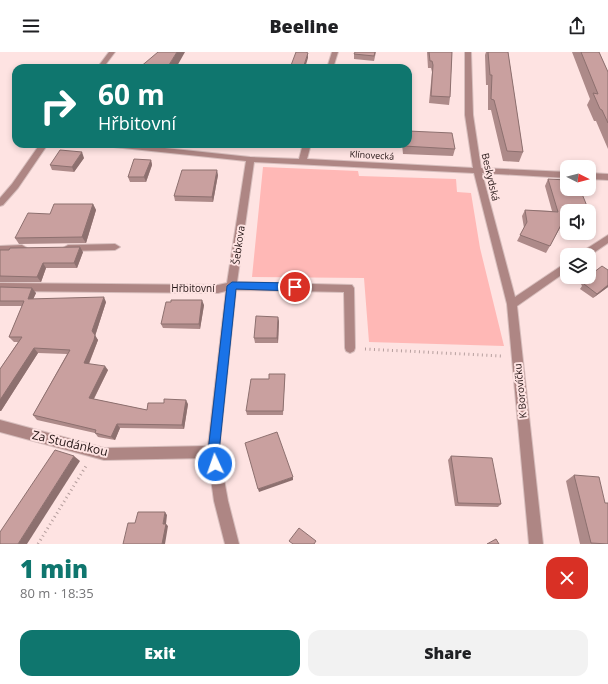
<!DOCTYPE html>
<meta charset="utf-8">
<style>
:root{--surface:#fff;--page:#f2f2f2;--text:#202124;--muted:#757577;--accent:#0f766e}
body{margin:0;font-family:"Open Sans",sans-serif;background:var(--page);color:var(--text);height:100vh;display:flex;flex-direction:column;font-size:15px;white-space:nowrap}
*{box-sizing:border-box;margin:0}
p{font-size:13px;color:var(--muted)}
.icon{flex:none;width:22px;height:22px;fill:none;stroke:currentColor;stroke-width:2;stroke-linecap:round;stroke-linejoin:round}
.map{position:relative;height:492px;overflow:hidden}
.drawer{display:flex;flex-direction:column;background:var(--surface);flex:1}
.drawer>*{flex:none}
.hud{position:absolute;left:12px;top:12px;width:400px;height:84px;border-radius:12px;box-shadow:0 2px 6px #0003;background:#0f766e;color:#fff;overflow:hidden}
.needle{width:26px;rotate:96deg}
.tools{position:absolute;left:560px;top:108px;display:grid;gap:8px}
.tools a{display:grid;place-items:center;width:36px;height:36px;border-radius:8px;background:var(--surface);box-shadow:0 2px 6px #0003;font-size:20px}
.pin{position:absolute;display:grid;place-items:center;width:34px;height:34px;color:#fff;margin:-17px;border:2px solid #fff;border-radius:50%;box-shadow:0 1px 4px #0007}
.me{position:absolute;width:44px;margin:-22px;rotate:357deg;stroke-linejoin:round;filter:drop-shadow(0 0 3px #0008)}
.turn{display:flex;align-items:center;gap:14px;height:84px;padding:0 20px;font-size:18px}
.turn .icon{width:52px;height:52px;stroke-width:2.5}
.turn b{display:block;font-size:28px;line-height:34px}
.round{display:grid;place-items:center;flex:none;width:42px;height:42px;border-radius:12px;background:var(--page)}
.headline{display:flex;align-items:center;justify-content:space-between;height:68px;padding:0 20px}
h1{font-size:24px;font-weight:800;line-height:30px;color:var(--accent)}
.primary-button{display:flex;gap:8px;margin-top:auto;padding:8px 20px}
.primary-button a{flex:1;height:46px;border-radius:12px;background:var(--accent);color:#fff;font-size:16px;font-weight:800;line-height:46px;text-align:center}
.primary-button a+a{background:var(--page);color:var(--text)}
header{display:flex;justify-content:space-between;align-items:center;height:52px;padding:0 20px;background:var(--surface);font-size:18px;font-weight:800}
.map>svg:first-child{display:block}
</style>
<header><svg class="icon" aria-label="menu" viewBox="0 0 24 24"><path d="M4 6h16M4 12h16M4 18h16"/></svg>Beeline<svg class="icon" aria-label="share" viewBox="0 0 24 24"><path d="M12 15V3M7 8l5-5 5 5M5 13v7h14v-7"/></svg></header>
<div class="map">
<svg width="608" height="492" viewBox="0 0 608 492">
<rect width="100%" height="100%" fill="#fee3e2"/>
<polygon fill="#ffb8b6" points="263,115 358,119 359,124 456,127 457,140 471,141 480,196 504,294 369,290 364,226 252,225"/>
<g fill="none" stroke-linecap="round" stroke-linejoin="round">
<defs>
<g id="minor">
<polygon points="109,0 115,0 103,16 97,16"/>
<polygon points="332,0 338,0 333,16 327,16"/>
<polygon points="465,0 471,0 473,63 481,116 567,120 567,126 482,121 515,245 567,210 567,219 517,254 543,492 529,492 507,252 474,121 254,110 237,230 352,233 354,236 355,296 354,299 350,301 346,299 345,296 344,240 236,238 219,400 228,449 239,492 225,492 214,449 208,406 104,408 0,380 0,368 104,396 208,394 226,239 218,241 0,239 0,231 218,233 227,231 246,109 104,94 100,92 127,92 250,105 299,107 303,92 311,92 307,107 473,116 465,63"/>
<polygon points="40,92 48,92 18,136 3,153 0,154 0,146 12,132"/>
<polygon points="589,121 608,122 608,128 589,127"/>
<polygon points="608,183 608,191 589,204 578,203 580,201"/>
<polygon points="115,192 120,195 115,198 68,199 63,196 68,193"/>
<polygon points="22,193 27,196 25,198 0,200 0,194"/>
</g>
</defs>
<use href="#minor" stroke="#d7bebd" stroke-width="2"/>
<g stroke="#b69f9e" stroke-width="3" stroke-dasharray="1 3.5" stroke-linecap="butt">
<polyline points="365,297 502,304"/>
<polyline points="38,492 86,414"/>
</g>
<use href="#minor" fill="#ae8684" fill-rule="evenodd"/>
</g>
<g fill="#ad8a89">
<polygon points="376,0 374,9 354,7 354,2"/>
<polygon points="427,0 452,0 450,45 449,53 429,51 432,20 431,16 428,16"/>
<polygon points="486,0 508,0 523,100 519,110 503,109 491,58 488,58 488,33 486,33 485,3"/>
<polygon points="572,0 599,0 608,20 608,97 596,69 594,69 587,53 590,47"/>
<polygon points="402,92 408,92 455,97 453,104 403,102"/>
<polygon points="84,106 74,120 52,118 50,113"/>
<polygon points="151,108 152,113 146,130 130,130 128,125"/>
<polygon points="218,123 213,150 175,149 174,144"/>
<polygon points="548,127 567,159 567,177 560,176 546,201 517,189 524,176 522,164 525,158 552,159 545,134"/>
<polygon points="93,152 96,158 86,191 19,192 15,186 50,162"/>
<polygon points="0,198 83,200 77,216 46,216 41,230 0,230"/>
<polygon points="608,218 608,235 593,246 580,237 582,234 581,232 584,228"/>
<polygon points="0,235 36,241 33,247 106,250 95,284 98,288 89,312 108,318 94,347 147,358 188,352 184,377 120,376 115,388 98,385 95,381 37,368 33,363 67,302 38,301 1,359 0,359 0,317 18,290 14,290 9,285 22,254 0,254"/>
<polygon points="171,250 204,253 200,277 163,276 161,272"/>
<polygon points="279,269 278,291 255,291 254,286"/>
<polygon points="285,322 283,363 247,363 246,359"/>
<polygon points="451,404 501,452 498,455 455,454 448,408"/>
<polygon points="574,423 605,451 608,492 580,492 566,429"/>
</g>
<g fill="#8d706f">
<polygon points="177,0 185,0 176,16 167,16"/>
<polygon points="308,1 308,6 305,16 303,16"/>
<polygon points="82,100 84,106 74,120 72,115"/>
<polygon points="151,108 152,113 146,130 144,125"/>
<polygon points="217,118 218,123 213,150 212,145"/>
<polygon points="93,152 96,158 86,191 82,185"/>
<polygon points="80,195 83,200 77,216 74,211"/>
<polygon points="43,211 46,216 41,230 37,225"/>
<polygon points="608,233 608,235 593,246 597,242"/>
<polygon points="32,236 36,241 31,252 28,247"/>
<polygon points="104,245 106,250 95,284 92,279"/>
<polygon points="202,248 204,253 200,277 199,272"/>
<polygon points="278,265 279,269 278,291 277,286"/>
<polygon points="95,283 98,288 87,316 84,311"/>
<polygon points="34,296 38,301 1,359 0,359 0,348"/>
<polygon points="105,314 108,318 92,350 89,346"/>
<polygon points="186,348 188,352 184,377 182,373"/>
<polygon points="117,372 120,376 115,388 111,385"/>
<polygon points="74,404 80,409 27,492 18,492"/>
<polygon points="293,425 293,428 259,440 258,437"/>
<polygon points="165,460 167,463 166,472 168,474 165,492 162,492 163,472"/>
</g>
<g fill="#c9a09f" stroke="#8d706f">
<polygon points="158,0 177,0 167,16 139,16"/>
<polygon points="296,0 306,0 308,1 303,16 290,16"/>
<polygon points="355,0 375,0 374,4 354,2"/>
<polygon points="429,0 452,0 450,45 431,44 433,13 432,9 430,9"/>
<polygon points="488,0 508,0 523,100 507,99 494,48 491,47 492,23 490,23"/>
<polygon points="581,0 599,0 608,20 608,71 602,58 600,57 593,41 598,42"/>
<polygon points="408,79 452,81 455,97 404,94 404,92 408,92"/>
<polygon points="60,98 82,100 72,115 50,113"/>
<polygon points="134,107 151,108 144,125 128,125"/>
<polygon points="182,118 217,118 212,145 174,144"/>
<polygon points="548,127 567,128 567,137 580,137 589,159 567,159 567,170 563,169 550,194 520,183 527,170 525,158 558,160"/>
<polygon points="54,152 93,152 82,185 15,186 28,161 50,162"/>
<polygon points="80,195 74,211 43,211 37,225 0,224 0,198 9,198 10,196"/>
<polygon points="602,214 608,218 608,233 597,242 584,232 587,229 584,228 587,225 589,225 589,224"/>
<polygon points="0,235 32,236 28,247 104,245 92,279 95,283 94,288 84,311 105,314 89,346 147,358 148,351 164,351 164,347 186,348 182,373 117,372 111,385 95,381 96,378 33,363 70,298 34,296 0,348 0,317 22,285 9,285 24,249 0,249"/>
<polygon points="171,248 202,248 199,272 161,272 166,250 171,250"/>
<polygon points="256,264 278,265 277,286 254,286"/>
<polygon points="269,322 285,322 283,359 246,359 251,327 269,327"/>
<polygon points="277,380 293,425 258,437 245,391"/>
<polygon points="55,398 74,404 18,492 0,492 0,480"/>
<polygon points="451,404 492,406 501,452 458,451"/>
<polygon points="574,423 599,425 605,451 608,451 608,492 591,491"/>
<polygon points="138,460 165,460 163,472 166,472 162,492 123,492 128,471 135,471"/>
<polygon points="299,476 316,489 314,492 293,492 289,489"/>
<polygon points="496,487 499,492 487,492"/>
</g>
<polygon fill="#1a73e8" stroke="#114b97" points="232,230 295,231 300,235 295,239 236,237 219,400 221,412 219,416 215,418 211,416 208,400 227,234"/>
<g text-anchor="middle" dominant-baseline="central" stroke-width="4" stroke-linejoin="round" paint-order="stroke">
<g font-size="9" fill="#241515" stroke="#fee3e2">
<text transform="translate(372 103) rotate(3)">Klínovecká</text>
</g>
<g font-size="10" fill="#241515" stroke="#fee3e2">
<text transform="translate(491 125) rotate(77)">Beskydská</text>
<text transform="translate(238 193) rotate(-82)">Šebkova</text>
<text x="193" y="236">Hřbitovní</text>
<text transform="translate(520 339) rotate(-96)">K Borovíčku</text>
</g>
<g font-size="12" fill="#241515" stroke="#fee3e2">
<text transform="translate(70 391) rotate(13)">Za Studánkou</text>
</g>
</g>
</svg>
<div class="tools">
<a><svg class="needle" viewBox="-14 -14 28 28"><path d="M0-13l5 13h-10z" fill="#e53935"/><path d="M0 13l5-13h-10z" fill="#757577"/></svg></a>
<a><svg class="icon" aria-label="sound" viewBox="0 0 24 24"><path d="M4 9h4l5-4v14l-5-4H4zM17 9q2 3 0 6"/></svg></a>
<a><svg class="icon" aria-label="layers" viewBox="0 0 24 24"><path d="M12 4l9 5-9 5-9-5zM3 14l9 5 9-5"/></svg></a>
</div>
<div class="pin" style="left:295px;top:235px;background:#d93025"><svg class="icon" aria-label="arrive" viewBox="0 0 24 24"><path d="M6 21V4h12l-3 4 3 4H6"/></svg></div>
<svg class="me" style="left:215px;top:412px" viewBox="-20 -20 40 40"><circle r="17" fill="#1a73e8" stroke="#fff" stroke-width="3"/><path d="M0-11L8 9 0 5-8 9z" fill="#fff"/></svg>
<div class="hud">
<div class="turn"><svg class="icon" aria-label="right" viewBox="0 0 24 24"><path d="M7 20v-9h11M14 6l5 5-5 5"/></svg><div><b>60 m</b>Hřbitovní</div></div>
</div>
</div>
<section class="drawer">
<div class="headline"><div><h1>1 min</h1><p>80 m · 18:35</p></div><a class="round" style="background:#d93025;color:#fff"><svg class="icon" aria-label="close" viewBox="0 0 24 24"><path d="M6 6l12 12M18 6L6 18"/></svg></a></div>
<div class="primary-button"><a>Exit</a><a>Share</a></div>
</section>
